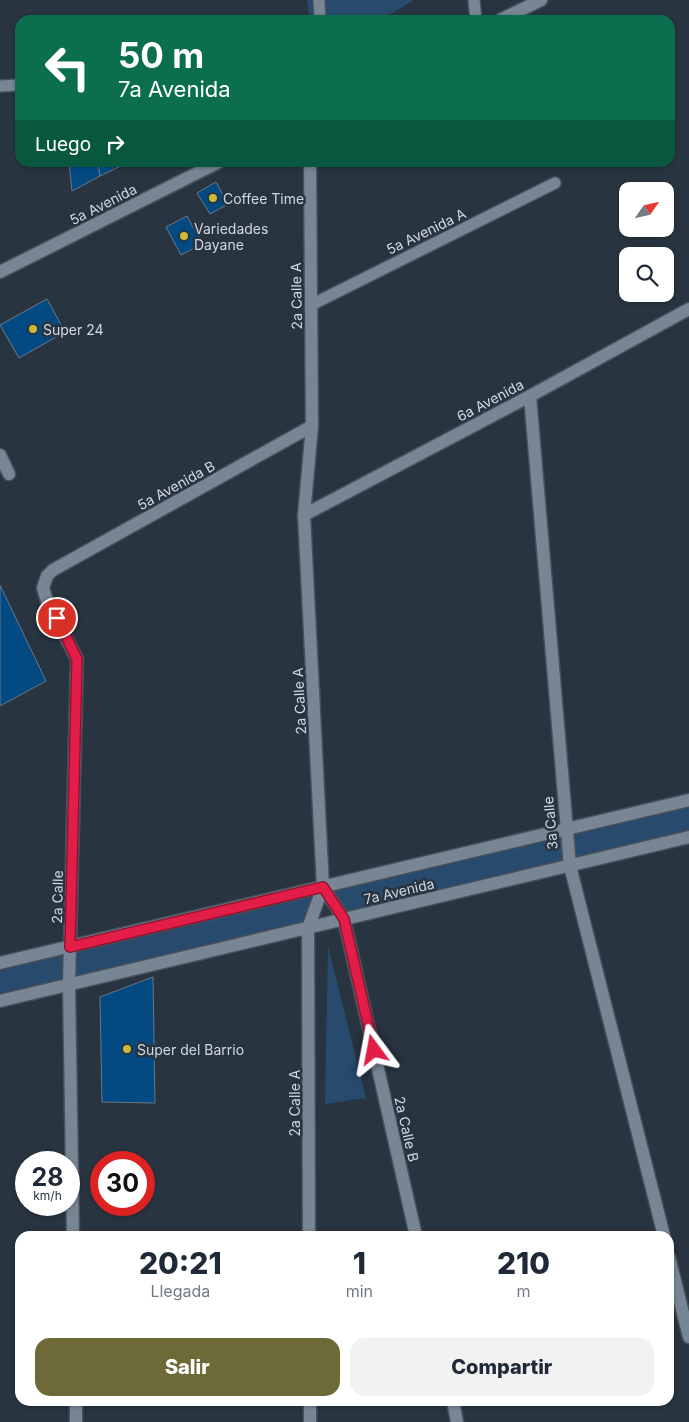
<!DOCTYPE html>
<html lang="es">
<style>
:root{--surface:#fff;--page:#f2f2f3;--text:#1f2937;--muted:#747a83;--accent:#6d6a37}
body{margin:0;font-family:Inter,sans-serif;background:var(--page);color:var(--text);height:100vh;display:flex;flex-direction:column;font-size:19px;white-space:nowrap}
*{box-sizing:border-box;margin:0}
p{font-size:16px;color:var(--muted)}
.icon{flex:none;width:28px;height:28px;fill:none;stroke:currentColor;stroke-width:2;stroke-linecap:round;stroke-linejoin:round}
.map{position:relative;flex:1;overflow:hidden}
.drawer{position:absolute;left:15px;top:1231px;width:659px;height:175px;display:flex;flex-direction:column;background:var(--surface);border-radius:15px;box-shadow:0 1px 4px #0004}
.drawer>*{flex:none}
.banner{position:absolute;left:15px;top:15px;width:660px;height:152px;border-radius:15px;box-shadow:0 1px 4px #0004;background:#0b6e4f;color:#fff;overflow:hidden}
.needle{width:32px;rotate:56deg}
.controls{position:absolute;left:619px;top:182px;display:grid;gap:10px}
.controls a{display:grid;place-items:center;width:55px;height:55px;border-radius:10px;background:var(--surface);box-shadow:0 1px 4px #0004;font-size:25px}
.speed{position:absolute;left:15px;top:1151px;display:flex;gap:10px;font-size:25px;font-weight:700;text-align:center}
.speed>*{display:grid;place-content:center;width:65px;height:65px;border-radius:50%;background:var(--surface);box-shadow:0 1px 4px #0004;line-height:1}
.speed small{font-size:12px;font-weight:400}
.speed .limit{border:8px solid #d22;background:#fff;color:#111}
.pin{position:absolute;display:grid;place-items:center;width:42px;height:42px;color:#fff;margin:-21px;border:2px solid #fff;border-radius:50%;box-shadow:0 1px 5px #0007}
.me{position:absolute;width:55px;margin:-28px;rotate:347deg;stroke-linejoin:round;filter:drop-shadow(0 0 4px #0008)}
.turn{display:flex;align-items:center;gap:18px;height:105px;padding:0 20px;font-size:22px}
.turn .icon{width:65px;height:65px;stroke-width:2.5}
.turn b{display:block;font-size:35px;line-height:42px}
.then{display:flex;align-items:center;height:48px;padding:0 20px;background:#0003;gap:10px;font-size:19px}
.eta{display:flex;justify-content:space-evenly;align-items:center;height:85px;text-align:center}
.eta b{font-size:30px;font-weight:800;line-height:35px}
.action{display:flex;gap:10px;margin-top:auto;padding:10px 20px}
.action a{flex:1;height:58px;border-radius:15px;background:var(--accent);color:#fff;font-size:20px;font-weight:800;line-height:58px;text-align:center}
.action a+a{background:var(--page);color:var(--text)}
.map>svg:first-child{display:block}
</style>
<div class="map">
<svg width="689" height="1422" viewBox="0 0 689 1422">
<rect width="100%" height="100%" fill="#283440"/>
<g fill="#274a6d">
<polygon points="307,0 414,0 381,20 310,20"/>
<polygon points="689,800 689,837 344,919 323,887 308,928 0,1001 0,963"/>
<polygon points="328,946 366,1098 325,1104"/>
</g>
<g fill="#034a83" stroke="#6b7887">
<polygon points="69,162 98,162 100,176 72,191"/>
<polygon points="98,162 127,162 127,163 100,176"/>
<polygon points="216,182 228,204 210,214 197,193"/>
<polygon points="187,216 202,244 181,255 166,227"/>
<polygon points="47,299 65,332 19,358 0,325"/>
<polygon points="0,585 46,681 0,706"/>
<polygon points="153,977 155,1103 102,1102 100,997"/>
</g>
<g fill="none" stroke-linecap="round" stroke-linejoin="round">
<defs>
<g id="service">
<polyline points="319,0 320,20"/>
<polyline points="474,0 476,20"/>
<polyline points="0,86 20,85"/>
<polyline points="311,305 555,183"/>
</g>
<g id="minor">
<polyline points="530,396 570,866 664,1236"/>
<polyline points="0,455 9,474"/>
<polyline points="304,515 530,396 689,309"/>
<polyline points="323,887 344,919 416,1236"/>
<polyline points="73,1236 69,984 77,659 47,601 43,588 47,576 53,570 312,426"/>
<polyline points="309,1236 308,928 323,887 304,515 312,426 310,162"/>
<polyline points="669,1257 689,1337"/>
<polyline points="76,1401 76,1422"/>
<polyline points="310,1401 310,1422"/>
<polyline points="453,1401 457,1422"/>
</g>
<g id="tertiary">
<polyline points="0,963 689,800"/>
<polyline points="0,1001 689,837"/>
</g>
<g id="secondary">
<polyline points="500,20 541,0"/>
<polyline points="0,272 219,162"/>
</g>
</defs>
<use href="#service" stroke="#46505b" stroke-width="14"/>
<use href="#minor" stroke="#46505b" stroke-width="15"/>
<use href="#tertiary" stroke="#46505b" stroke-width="15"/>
<use href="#secondary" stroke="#46505b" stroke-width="15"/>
<use href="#service" stroke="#778594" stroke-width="11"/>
<use href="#minor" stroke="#778594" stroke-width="12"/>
<use href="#tertiary" stroke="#778594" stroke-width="12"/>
<use href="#secondary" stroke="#778594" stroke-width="12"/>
</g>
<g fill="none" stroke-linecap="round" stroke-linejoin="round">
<defs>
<polyline id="route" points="57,618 77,659 70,947 323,887 344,919 374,1050"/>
</defs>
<use href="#route" stroke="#92132f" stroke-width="12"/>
<use href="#route" stroke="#e11d48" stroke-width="9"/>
</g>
<g fill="#cdb938" stroke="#283440" stroke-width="2">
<circle cx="213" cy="198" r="5"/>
<circle cx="184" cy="236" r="5"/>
<circle cx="33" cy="329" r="5"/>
<circle cx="127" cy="1049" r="5"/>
</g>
<g text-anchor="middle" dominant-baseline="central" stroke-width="5" stroke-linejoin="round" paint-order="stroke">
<g font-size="14" fill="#d1d9e1" stroke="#283440" text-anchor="start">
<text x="223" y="198">Coffee Time</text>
<text x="194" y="228">Variedades<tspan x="194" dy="16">Dayane</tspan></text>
<text x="43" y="329">Super 24</text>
<text x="137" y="1049">Super del Barrio</text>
</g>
<g font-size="14" fill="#d1d9e1" stroke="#283440">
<text transform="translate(103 204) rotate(-27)">5a Avenida</text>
<text transform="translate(426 231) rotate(-26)">5a Avenida A</text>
<text transform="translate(296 296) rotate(-91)">2a Calle A</text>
<text transform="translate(490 400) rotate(-28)">6a Avenida</text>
<text transform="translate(176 485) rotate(-29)">5a Avenida B</text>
<text transform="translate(299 701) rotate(-93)">2a Calle A</text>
<text transform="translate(550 823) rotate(-95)">3a Calle</text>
<text transform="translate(399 891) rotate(-13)">7a Avenida</text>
<text transform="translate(57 897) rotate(-89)">2a Calle</text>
<text transform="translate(294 1103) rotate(-90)">2a Calle A</text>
<text transform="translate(407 1129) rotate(77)">2a Calle B</text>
</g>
</g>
</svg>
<div class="controls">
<a><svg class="needle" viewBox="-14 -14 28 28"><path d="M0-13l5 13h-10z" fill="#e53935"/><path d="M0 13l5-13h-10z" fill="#747a83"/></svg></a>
<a><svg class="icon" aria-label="search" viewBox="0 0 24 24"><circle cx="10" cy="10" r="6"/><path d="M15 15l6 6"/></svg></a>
</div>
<div class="speed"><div>28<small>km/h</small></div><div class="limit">30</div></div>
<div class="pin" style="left:57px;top:618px;background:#d93025"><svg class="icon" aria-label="arrive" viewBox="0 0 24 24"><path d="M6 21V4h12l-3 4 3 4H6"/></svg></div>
<svg class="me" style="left:374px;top:1050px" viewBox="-20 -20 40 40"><path d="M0-17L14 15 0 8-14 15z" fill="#e11d48" stroke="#fff" stroke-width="4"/></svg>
<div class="banner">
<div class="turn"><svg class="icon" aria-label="left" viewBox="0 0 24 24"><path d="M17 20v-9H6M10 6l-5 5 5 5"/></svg><div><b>50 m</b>7a Avenida</div></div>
<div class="then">Luego<svg class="icon" aria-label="right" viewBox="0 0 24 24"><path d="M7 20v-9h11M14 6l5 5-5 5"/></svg></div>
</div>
<section class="drawer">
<div class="eta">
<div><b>20:21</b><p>Llegada</p></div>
<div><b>1</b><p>min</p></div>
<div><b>210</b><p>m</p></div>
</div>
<div class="action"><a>Salir</a><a>Compartir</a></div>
</section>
</div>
